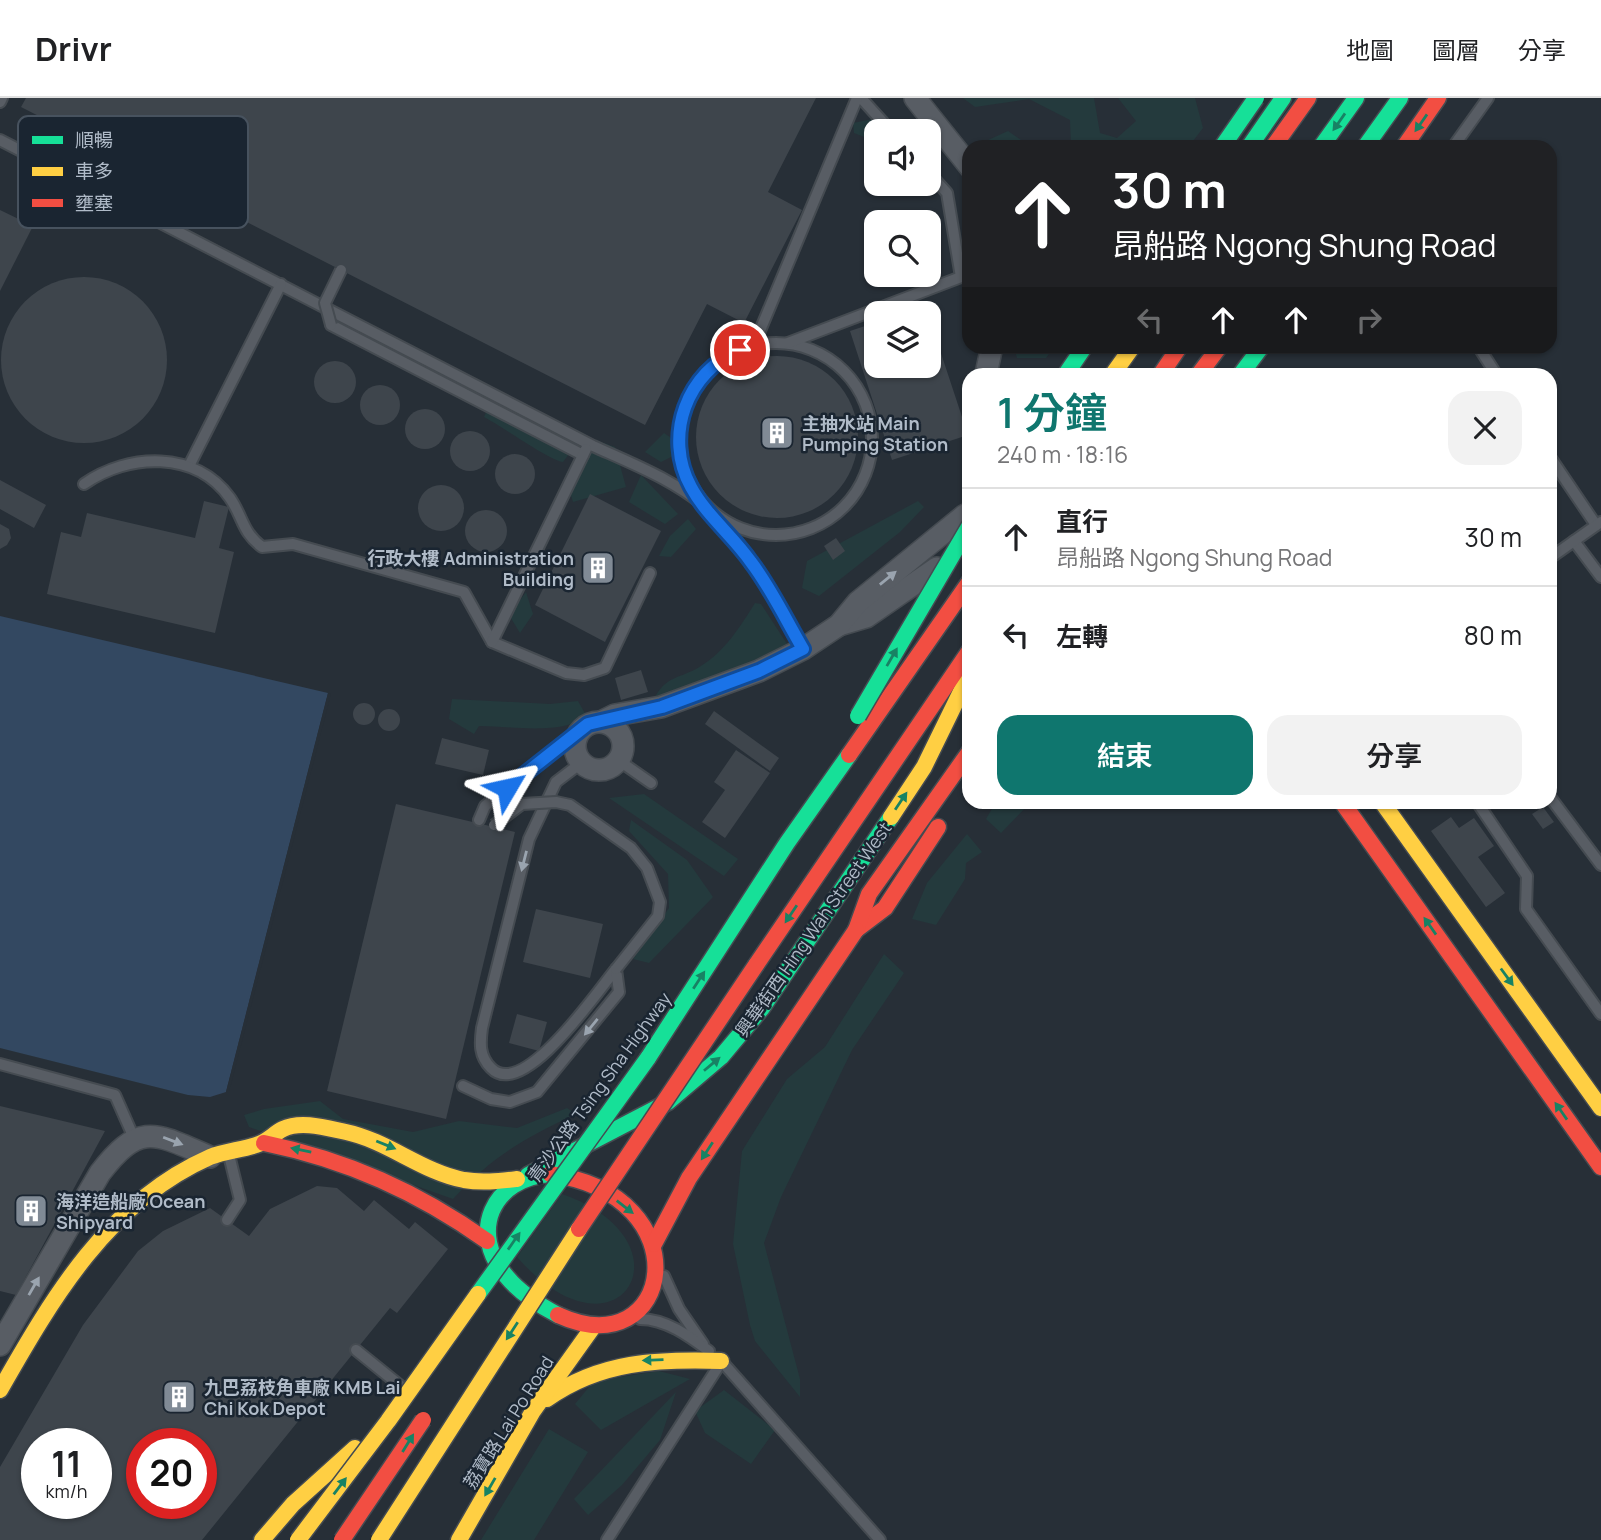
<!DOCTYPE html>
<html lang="zh-TW">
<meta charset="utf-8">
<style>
:root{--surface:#fff;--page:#f2f2f2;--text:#202124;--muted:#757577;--line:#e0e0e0;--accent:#0f766e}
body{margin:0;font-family:Manrope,"Noto Sans TC",sans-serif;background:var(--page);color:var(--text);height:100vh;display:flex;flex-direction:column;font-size:26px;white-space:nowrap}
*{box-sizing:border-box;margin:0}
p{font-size:23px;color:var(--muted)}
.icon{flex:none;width:38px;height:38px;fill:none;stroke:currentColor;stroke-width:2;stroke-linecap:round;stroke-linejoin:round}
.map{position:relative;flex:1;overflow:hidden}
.side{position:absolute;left:962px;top:270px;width:595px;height:441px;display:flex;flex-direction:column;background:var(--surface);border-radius:21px;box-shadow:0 2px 5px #0004}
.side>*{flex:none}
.hud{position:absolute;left:962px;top:42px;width:595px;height:214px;border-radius:21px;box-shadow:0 2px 5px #0004;background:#202124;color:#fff;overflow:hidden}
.tools{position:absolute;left:864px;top:21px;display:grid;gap:14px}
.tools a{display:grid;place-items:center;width:77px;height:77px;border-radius:14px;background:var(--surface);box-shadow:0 2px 5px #0004;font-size:35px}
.speed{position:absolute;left:21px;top:1330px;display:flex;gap:14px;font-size:35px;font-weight:700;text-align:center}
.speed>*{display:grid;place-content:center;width:91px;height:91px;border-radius:50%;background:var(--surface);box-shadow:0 2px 5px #0004;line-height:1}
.speed small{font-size:18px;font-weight:400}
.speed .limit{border:10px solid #d22;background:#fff;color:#111}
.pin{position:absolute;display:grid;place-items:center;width:60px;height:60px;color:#fff;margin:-30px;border:4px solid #fff;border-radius:50%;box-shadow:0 2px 7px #0007}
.me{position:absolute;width:77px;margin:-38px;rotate:54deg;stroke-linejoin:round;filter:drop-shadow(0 0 5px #0008)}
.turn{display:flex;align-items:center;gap:24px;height:147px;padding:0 35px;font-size:32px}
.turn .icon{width:91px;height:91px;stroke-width:2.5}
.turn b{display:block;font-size:49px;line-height:60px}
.lanes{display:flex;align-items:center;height:66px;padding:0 35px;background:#0003;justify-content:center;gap:35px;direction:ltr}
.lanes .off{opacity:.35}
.round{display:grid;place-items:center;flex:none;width:74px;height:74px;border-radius:21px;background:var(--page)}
.overview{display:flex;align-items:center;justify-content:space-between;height:119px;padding:0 35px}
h1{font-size:42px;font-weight:600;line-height:52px;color:var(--accent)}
.action{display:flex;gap:14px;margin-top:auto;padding:14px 35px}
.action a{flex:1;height:80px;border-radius:21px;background:var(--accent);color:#fff;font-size:28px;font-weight:600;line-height:80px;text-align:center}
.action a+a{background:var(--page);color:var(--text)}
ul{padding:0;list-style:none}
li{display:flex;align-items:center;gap:21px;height:98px;padding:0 35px;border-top:2px solid var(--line)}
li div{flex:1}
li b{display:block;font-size:26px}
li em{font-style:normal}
header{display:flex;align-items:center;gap:42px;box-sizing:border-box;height:98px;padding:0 35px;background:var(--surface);border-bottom:2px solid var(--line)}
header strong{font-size:33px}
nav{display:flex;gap:38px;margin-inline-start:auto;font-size:24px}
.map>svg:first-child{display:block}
</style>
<header>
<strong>Drivr</strong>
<nav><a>地圖</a><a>圖層</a><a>分享</a></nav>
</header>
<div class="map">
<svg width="1601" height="1442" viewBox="0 0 1601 1442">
<rect width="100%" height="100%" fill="#272f37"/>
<g fill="#243a3d">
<polygon points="963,0 1094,0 1100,35 1117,40 1136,23 1118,0 1195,0 1203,30 1190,47 1071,49 1070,22 1029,1 975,9"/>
<polygon points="888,18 884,33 877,33 877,44 854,35 853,25"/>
<polygon points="1008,33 1031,49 975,48"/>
<polygon points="1014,249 1014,248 1054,249 1046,260 1017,260"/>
<path d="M490 305 558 324 575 348 563 364C550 363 500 327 484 319Z"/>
<polygon points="664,335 687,351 661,364 645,354"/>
<polygon points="587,339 615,349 626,389 573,404 565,378"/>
<polygon points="641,377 678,416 665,426 629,404"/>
<polygon points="918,403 924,409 900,434 819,498 802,490 807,463"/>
<polygon points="688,421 696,431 671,459 659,458 670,438"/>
<polygon points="526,494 533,516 520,535 509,517"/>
<path d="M755 505 761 506 789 549 653 603C666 576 679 582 701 568 725 553 740 529 755 505Z"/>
<path d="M452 601 550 606 578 603 586 617C566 638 510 628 479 628L474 636 449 621Z"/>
<polygon points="644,696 738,761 724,778 609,700"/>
<polygon points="996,704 1031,704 1001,735 986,721"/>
<polygon points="631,722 687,762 713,799 649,865 633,861 669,810 668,776 629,733"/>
<polygon points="967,736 982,754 966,765 965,781 936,827 912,821 927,785"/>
<polygon points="884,856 904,875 852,952 781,1099 764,1145 800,1281 800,1299 755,1243 750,1227 733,1146 742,1053 787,981 825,949"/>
<path d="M320 1003 343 1021 413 1034 459 1023 517 1030 567 1010 576 1016C523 1041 493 1058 453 1101L249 1029 244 1017 264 1011Z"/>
<path d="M562 1096C698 1144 618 1275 517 1159Z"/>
<polygon points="659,1273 690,1281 601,1332 575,1306 594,1283"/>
<polygon points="724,1292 775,1332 751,1366 705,1335 695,1313"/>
<polygon points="676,1294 660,1342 622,1387 588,1417 574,1401"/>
<polygon points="549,1331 588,1354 534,1442 481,1442"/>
</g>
<polygon fill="#334861" points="0,518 328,595 226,994 210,999 188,997 0,950"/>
<polygon fill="#272f37" points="328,595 331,596 229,994 226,994"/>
<g fill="#3e454c" fill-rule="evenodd">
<polygon points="26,0 816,0 768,94 802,112 744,225 707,206 645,327 21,9"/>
<polygon points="0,112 33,128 0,193"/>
<circle cx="84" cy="262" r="83"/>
<polygon points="926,208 928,215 905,215"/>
<polygon points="929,219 968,337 892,362 850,233 877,224 877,268 929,268"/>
<circle cx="777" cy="339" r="81"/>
<circle cx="335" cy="284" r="21"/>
<circle cx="380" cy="307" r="20"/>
<circle cx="425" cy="331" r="20"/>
<circle cx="470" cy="353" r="20"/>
<circle cx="515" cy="376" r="20"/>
<polygon points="0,382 46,407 34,430 0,411"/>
<circle cx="441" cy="410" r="23"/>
<polygon points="590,396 661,433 605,544 535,507"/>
<polygon points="204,403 229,409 219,450 234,454 215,535 47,496 61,434 81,439 87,415 195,440"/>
<circle cx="486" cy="433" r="21"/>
<polygon points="0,426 9,431 11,440 7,447 0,451"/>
<polygon points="836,440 845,453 833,462 824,448"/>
<polygon points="641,572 648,594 621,602 615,580"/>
<circle cx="364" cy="616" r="11"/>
<circle cx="389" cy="622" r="11"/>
<polygon points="714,613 779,660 770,673 705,626"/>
<polygon points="442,640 489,652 483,677 435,666"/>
<polygon points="736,652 770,675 725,740 702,724 725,692 714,684"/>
<polygon points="396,706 515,734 446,1021 327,993"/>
<polygon points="1543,709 1554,724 1543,731 1532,716"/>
<polygon points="1451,719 1459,730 1474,720 1494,748 1478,759 1505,795 1486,809 1431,733"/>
<polygon points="536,811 603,826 590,880 523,864"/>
<polygon points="517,916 547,924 539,953 509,945"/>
<polygon points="0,1008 105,1033 16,1197 0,1193"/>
<path d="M317 1088 337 1090 364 1113 374 1102 409 1131 415 1124 448 1151 397 1215 390 1210 202 1442H0V1369L83 1227 138 1153 163 1133 210 1110 249 1138 270 1111ZM37 1346H96V1405H37ZM142 1346H201V1405H142Z"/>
</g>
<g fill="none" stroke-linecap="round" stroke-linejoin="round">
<defs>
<g id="lane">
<polyline points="861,0 891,33"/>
<polyline points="0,4 2,0"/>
<path d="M0 42 593 348C633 366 677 383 710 413 750 450 775 504 803 551"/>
<polyline points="1453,49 1488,0"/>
<polyline points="331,227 583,357"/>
<circle cx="776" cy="341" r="96"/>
<polyline points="788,245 961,179 947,95 929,75"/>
<polyline points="754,247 857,0"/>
<polyline points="1478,248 1496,276"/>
<polyline points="1550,359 1596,427"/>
<polyline points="189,368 281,186"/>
<path d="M84 386C128 355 196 352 230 400 243 419 242 434 262 449L293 446 464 494 492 544 566 575 584 577 605 570 650 475"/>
<polyline points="1574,443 1601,479"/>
<polyline points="1550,460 1601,424"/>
<polyline points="492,544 586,351"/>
<polyline points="618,662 651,685"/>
<path d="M581 665 556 684 529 741 482 930C480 945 479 958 491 970 523 1003 597 894 616 871"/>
<polyline points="1550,699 1601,767"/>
<polyline points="1477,704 1527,778 1526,811 1601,916"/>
<polyline points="479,722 485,708 582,631"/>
<polyline points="0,966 115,997 134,1040"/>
<polyline points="463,988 491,1001 510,1004 537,994 619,894 616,871"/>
<polyline points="227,1122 240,1102 229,1057"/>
<polyline points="664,1178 679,1211 703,1246"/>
<path d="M640 1221C666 1221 689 1238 709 1253"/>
<polyline points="356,1252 403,1290"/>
<polyline points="724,1266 880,1442"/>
<polyline points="607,1442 718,1269"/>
</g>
<g id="street">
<polyline points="915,0 970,69"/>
<polyline points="986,276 992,248"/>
<polyline points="839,527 866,519 937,470"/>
<polyline points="603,623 615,617 661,609 759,573 803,551 839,527 858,504 965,417"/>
<circle cx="599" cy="648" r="24"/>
<path d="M0 1247 100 1075C140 1023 155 1035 210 1059"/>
</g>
<g id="fast">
<polyline points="1249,49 1283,0"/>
<polyline points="1321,49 1356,0"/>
<polyline points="1365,49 1400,0"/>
<polyline points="1066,276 1085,248"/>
<polyline points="1241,276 1262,248"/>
<polyline points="648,960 787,745 849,657"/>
<path d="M550 1076C492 1080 468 1135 507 1179 521 1196 539 1207 558 1217"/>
<polyline points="528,1077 668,1004 721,959 762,910 891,719"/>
</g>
<g id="slow">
<polyline points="1113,276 1133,248"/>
<polyline points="1382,704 1601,1010"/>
<polyline points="891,719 924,669 970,575"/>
<path d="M0 1292C53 1199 108 1104 210 1059 224 1053 241 1052 256 1047 267 1044 273 1036 283 1031 301 1022 327 1030 346 1034 388 1043 422 1074 464 1082 482 1085 499 1083 517 1081"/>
<path d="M547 1301C600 1263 658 1261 721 1263"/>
<polyline points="262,1442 293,1406 355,1350"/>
<polyline points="459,1442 533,1313 593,1229"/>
</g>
<g id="jam">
<polyline points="1273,49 1308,0"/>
<polyline points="1404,49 1438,0"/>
<polyline points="1161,276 1180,248"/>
<polyline points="1199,276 1220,248"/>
<polyline points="849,657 970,483"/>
<polyline points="1342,704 1601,1069"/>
<polyline points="856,832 885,810 938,729"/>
<polyline points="856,832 869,796 970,653"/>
<polyline points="756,867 970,552"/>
<path d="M264 1045C347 1062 418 1094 487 1143"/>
<path d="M550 1076C704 1097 674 1270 558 1217"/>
<polyline points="654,1146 689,1080 856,832"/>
</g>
</defs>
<use href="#lane" stroke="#454b51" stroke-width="14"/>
<use href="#street" stroke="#454b51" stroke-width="24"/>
<use href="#fast" stroke="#454b51" stroke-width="19"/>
<use href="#slow" stroke="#454b51" stroke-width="19"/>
<use href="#jam" stroke="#454b51" stroke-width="19"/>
<use href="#lane" stroke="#585d64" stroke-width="10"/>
<use href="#street" stroke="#585d64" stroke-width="21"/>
<use href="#fast" stroke="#16e098" stroke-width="16"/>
<use href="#slow" stroke="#ffcf43" stroke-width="16"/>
<use href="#jam" stroke="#f24e42" stroke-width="16"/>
<defs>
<g id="lane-bridge">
<polyline points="331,227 325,205 341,172"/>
<polyline points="494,727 522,706 556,704 570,707 631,750 647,770 660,804 658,818 616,871"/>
</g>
<g id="fast-bridge">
<polyline points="1222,49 1256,0"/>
<polyline points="858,618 970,427"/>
<polyline points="478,1196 648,960"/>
</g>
<g id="slow-bridge">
<polyline points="298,1442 388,1323 478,1196"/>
<polyline points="379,1442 579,1131"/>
</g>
<g id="jam-bridge">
<polyline points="579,1131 756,867"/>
<polyline points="342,1442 423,1322"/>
</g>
</defs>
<use href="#lane-bridge" stroke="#454b51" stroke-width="14" stroke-linecap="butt"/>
<use href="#fast-bridge" stroke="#444b52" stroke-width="19" stroke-linecap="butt"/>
<use href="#slow-bridge" stroke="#444b52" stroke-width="19" stroke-linecap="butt"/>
<use href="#jam-bridge" stroke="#444b52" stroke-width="19" stroke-linecap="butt"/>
<use href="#lane-bridge" stroke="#585d64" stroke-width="10"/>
<use href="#fast-bridge" stroke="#16e098" stroke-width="16"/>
<use href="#slow-bridge" stroke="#ffcf43" stroke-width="16"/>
<use href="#jam-bridge" stroke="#f24e42" stroke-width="16"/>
</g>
<defs><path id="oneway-solid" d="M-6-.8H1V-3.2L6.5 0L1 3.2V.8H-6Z" transform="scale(1.75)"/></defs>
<g fill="#188264">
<use href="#oneway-solid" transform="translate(1339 24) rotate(125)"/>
<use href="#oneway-solid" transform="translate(1421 25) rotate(125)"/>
<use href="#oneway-solid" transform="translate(892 559) rotate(-60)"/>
<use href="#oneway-solid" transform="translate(901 703) rotate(-56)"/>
<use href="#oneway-solid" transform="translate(791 816) rotate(124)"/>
<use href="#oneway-solid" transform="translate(1430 828) rotate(-125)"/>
<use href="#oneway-solid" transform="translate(1507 879) rotate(54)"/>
<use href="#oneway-solid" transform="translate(699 882) rotate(-57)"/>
<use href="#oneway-solid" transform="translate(712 966) rotate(-40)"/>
<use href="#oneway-solid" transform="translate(1561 1013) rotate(-125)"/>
<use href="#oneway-solid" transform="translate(386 1047) rotate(22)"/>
<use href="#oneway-solid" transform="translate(301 1052) rotate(-168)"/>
<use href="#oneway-solid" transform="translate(707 1053) rotate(123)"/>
<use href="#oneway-solid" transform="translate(625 1109) rotate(38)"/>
<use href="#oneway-solid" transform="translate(514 1143) rotate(-55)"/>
<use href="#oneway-solid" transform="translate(512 1233) rotate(123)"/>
<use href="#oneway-solid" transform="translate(653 1262) rotate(178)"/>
<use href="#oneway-solid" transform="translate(408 1345) rotate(-58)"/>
<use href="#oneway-solid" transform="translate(340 1388) rotate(-53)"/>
<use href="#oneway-solid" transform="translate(490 1389) rotate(120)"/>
</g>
<g fill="#9aa4af">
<use href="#oneway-solid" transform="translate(888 480) rotate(-39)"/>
<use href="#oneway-solid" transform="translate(524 763) rotate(104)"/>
<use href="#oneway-solid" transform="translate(591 929) rotate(129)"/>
<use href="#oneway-solid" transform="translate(173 1043) rotate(21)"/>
<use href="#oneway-solid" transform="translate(34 1188) rotate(-60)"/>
</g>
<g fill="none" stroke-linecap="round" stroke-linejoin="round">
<defs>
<path id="route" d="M507 690 588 626 662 609 759 573 803 551C786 522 771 490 751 464 733 438 706 417 691 389 663 338 687 273 740 252"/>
</defs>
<use href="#route" stroke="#114b97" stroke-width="18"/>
<use href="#route" stroke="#1a73e8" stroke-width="12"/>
</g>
<defs>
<symbol id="building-square" viewBox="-11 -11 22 22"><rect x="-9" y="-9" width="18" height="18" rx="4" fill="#808a95" stroke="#1a2531"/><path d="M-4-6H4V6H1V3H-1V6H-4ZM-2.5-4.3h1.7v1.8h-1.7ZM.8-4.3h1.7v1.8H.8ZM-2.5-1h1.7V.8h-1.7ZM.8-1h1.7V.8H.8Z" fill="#fff"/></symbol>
</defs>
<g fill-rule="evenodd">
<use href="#building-square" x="758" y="316" width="38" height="38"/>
<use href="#building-square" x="579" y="451" width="38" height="38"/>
<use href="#building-square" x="12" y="1094" width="38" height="38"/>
<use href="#building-square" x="160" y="1280" width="38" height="38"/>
</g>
<g text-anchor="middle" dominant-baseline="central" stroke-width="5" stroke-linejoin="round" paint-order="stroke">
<g font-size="18" font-weight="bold" fill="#b0bbc8" stroke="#1a2531" text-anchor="start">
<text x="802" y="325">主抽水站 Main<tspan x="802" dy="21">Pumping Station</tspan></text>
<text x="574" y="460" text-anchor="end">行政大樓 Administration<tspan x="574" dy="21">Building</tspan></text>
<text x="56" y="1103">海洋造船廠 Ocean<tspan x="56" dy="21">Shipyard</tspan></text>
<text x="204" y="1289">九巴荔枝角車廠 KMB Lai<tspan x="204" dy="21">Chi Kok Depot</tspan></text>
</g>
<g font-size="18" fill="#b0bbc8" stroke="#1a2531">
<text transform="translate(813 831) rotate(-55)">興華街西 Hing Wah Street West</text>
<text transform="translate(599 989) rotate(-54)">青沙公路 Tsing Sha Highway</text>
<text transform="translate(508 1324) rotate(-58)">荔寶路 Lai Po Road</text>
</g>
</g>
<rect x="18" y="18" width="230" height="112" rx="10" fill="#1a2531" stroke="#47525e" stroke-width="2"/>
<rect x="32" y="38" width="31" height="8" fill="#16e098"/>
<rect x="32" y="69" width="31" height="9" fill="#ffcf43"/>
<rect x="32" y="101" width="31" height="8" fill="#f24e42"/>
<g font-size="19" fill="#b0bbc8">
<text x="75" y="49">順暢</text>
<text x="75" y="80">車多</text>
<text x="75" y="112">壅塞</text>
</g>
</svg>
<div class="tools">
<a><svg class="icon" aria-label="sound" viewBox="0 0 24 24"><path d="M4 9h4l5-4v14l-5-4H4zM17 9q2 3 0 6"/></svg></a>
<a><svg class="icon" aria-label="search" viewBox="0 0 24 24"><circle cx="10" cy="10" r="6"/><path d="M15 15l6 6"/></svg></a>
<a><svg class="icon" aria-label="layers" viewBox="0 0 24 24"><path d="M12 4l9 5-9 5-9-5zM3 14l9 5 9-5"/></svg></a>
</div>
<div class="speed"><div>11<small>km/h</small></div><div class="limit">20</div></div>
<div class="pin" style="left:740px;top:252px;background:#d93025"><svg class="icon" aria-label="arrive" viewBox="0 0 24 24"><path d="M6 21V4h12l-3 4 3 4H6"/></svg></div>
<svg class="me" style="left:507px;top:690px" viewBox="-20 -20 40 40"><path d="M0-17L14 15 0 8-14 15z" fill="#1a73e8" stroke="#fff" stroke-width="4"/></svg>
<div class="hud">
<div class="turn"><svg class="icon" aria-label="ahead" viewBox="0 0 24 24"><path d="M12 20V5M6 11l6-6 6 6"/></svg><div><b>30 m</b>昂船路 Ngong Shung Road</div></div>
<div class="lanes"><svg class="icon off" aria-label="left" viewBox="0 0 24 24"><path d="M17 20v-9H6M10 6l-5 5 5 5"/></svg><svg class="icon" aria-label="ahead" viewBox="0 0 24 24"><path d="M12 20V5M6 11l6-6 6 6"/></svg><svg class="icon" aria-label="ahead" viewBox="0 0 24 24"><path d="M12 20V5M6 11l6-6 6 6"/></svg><svg class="icon off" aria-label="right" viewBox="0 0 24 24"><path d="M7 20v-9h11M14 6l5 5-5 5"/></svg></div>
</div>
<section class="side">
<div class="overview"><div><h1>1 分鐘</h1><p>240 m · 18:16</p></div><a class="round"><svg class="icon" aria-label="close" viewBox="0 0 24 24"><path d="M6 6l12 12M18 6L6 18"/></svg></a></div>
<ul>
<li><svg class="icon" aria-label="ahead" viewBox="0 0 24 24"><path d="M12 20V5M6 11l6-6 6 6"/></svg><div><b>直行</b><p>昂船路 Ngong Shung Road</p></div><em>30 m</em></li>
<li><svg class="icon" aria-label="left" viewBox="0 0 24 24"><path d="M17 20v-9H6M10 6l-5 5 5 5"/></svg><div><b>左轉</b></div><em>80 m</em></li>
</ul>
<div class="action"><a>結束</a><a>分享</a></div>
</section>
</div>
